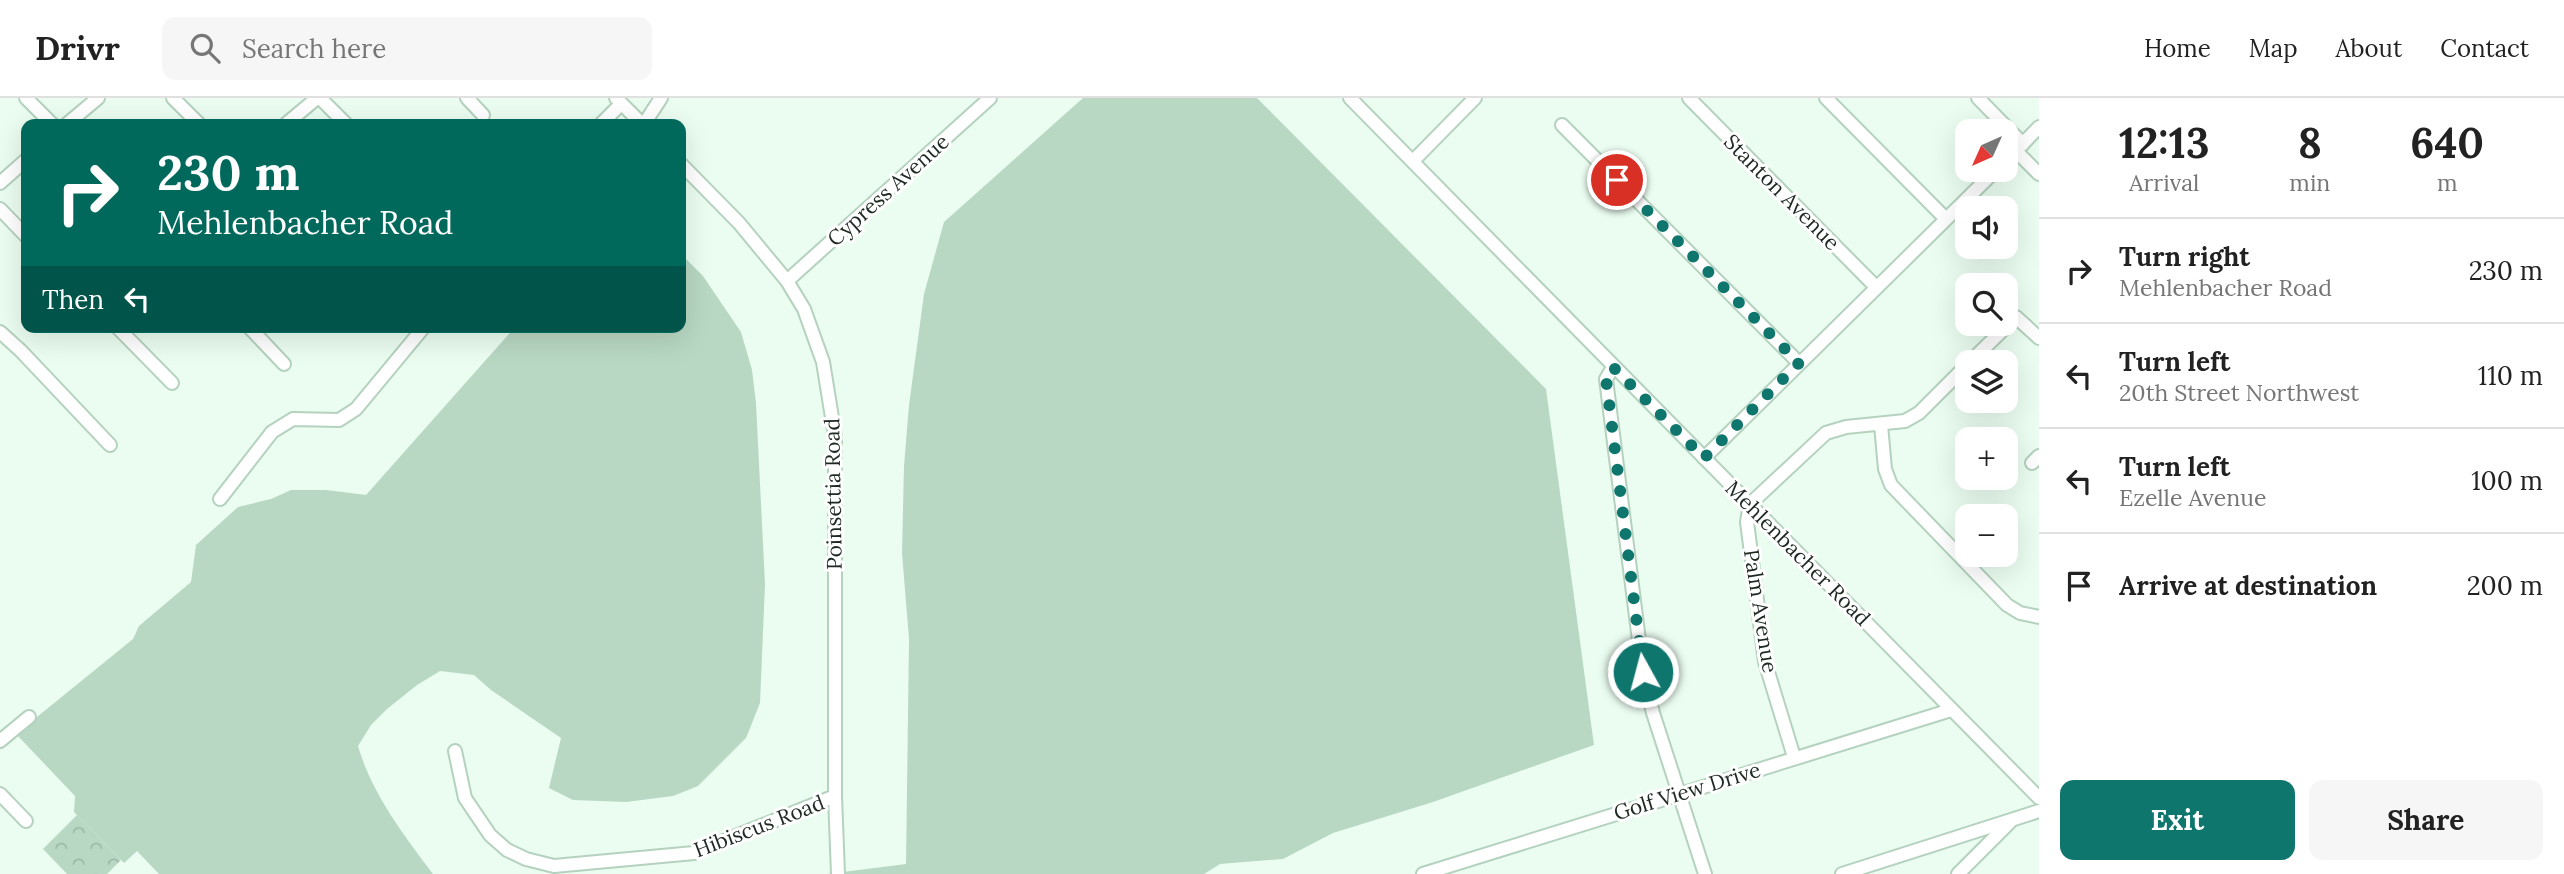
<!DOCTYPE html>
<meta charset="utf-8">
<style>
:root{--surface:#fff;--page:#f6f6f6;--text:#222;--muted:#767676;--line:#e0e0e0;--accent:#0f766e}
body{margin:0;font-family:Lora,serif;background:var(--page);color:var(--text);height:100vh;display:flex;flex-direction:column;font-size:26px;white-space:nowrap}
*{box-sizing:border-box;margin:0}
p{font-size:23px;color:var(--muted)}
.icon{flex:none;width:38px;height:38px;fill:none;stroke:currentColor;stroke-width:2;stroke-linecap:round;stroke-linejoin:round}
.map{position:relative;flex:1;overflow:hidden}
.drawer{display:flex;flex-direction:column;background:var(--surface);width:525px}
.drawer>*{flex:none}
.guide{position:absolute;left:21px;top:21px;width:665px;height:214px;border-radius:14px;box-shadow:0 7px 28px #0002;background:#00695c;color:#fff;overflow:hidden}
.needle{width:46px;rotate:225deg}
.fabs{position:absolute;left:1955px;top:21px;display:grid;gap:14px}
.fabs a{display:grid;place-items:center;width:63px;height:63px;border-radius:14px;background:var(--surface);box-shadow:0 7px 28px #0002;font-size:35px}
.pin{position:absolute;display:grid;place-items:center;width:60px;height:60px;color:#fff;margin:-30px;border:4px solid #fff;border-radius:50%;box-shadow:0 2px 7px #0007}
.me{position:absolute;width:77px;margin:-38px;rotate:353deg;stroke-linejoin:round;filter:drop-shadow(0 0 5px #0008)}
.turn{display:flex;align-items:center;gap:24px;height:147px;padding:0 21px;font-size:32px}
.turn .icon{width:91px;height:91px;stroke-width:2.5}
.turn b{display:block;font-size:49px;line-height:60px}
.then{display:flex;align-items:center;height:66px;padding:0 21px;background:#0003;gap:14px;font-size:26px}
.eta{display:flex;justify-content:space-evenly;align-items:center;height:119px;text-align:center}
.eta b{font-size:42px;font-weight:800;line-height:49px}
.primary-button{display:flex;gap:14px;margin-top:auto;padding:14px 21px}
.primary-button a{flex:1;height:80px;border-radius:14px;background:var(--accent);color:#fff;font-size:28px;font-weight:800;line-height:80px;text-align:center}
.primary-button a+a{background:var(--page);color:var(--text)}
ul{padding:0;list-style:none}
li{display:flex;align-items:center;gap:21px;height:105px;padding:0 21px;border-top:2px solid var(--line)}
li div{flex:1}
li b{display:block;font-size:26px}
li em{font-style:normal}
header{display:flex;align-items:center;gap:42px;box-sizing:border-box;height:98px;padding:0 35px;background:var(--surface);border-bottom:2px solid var(--line)}
header strong{font-size:33px}
nav{display:flex;gap:38px;margin-inline-start:auto;font-size:24px}
.search{width:490px;height:63px;background:var(--page);display:flex;align-items:center;gap:18px;box-sizing:border-box;padding:0 24px;border-radius:14px;color:var(--muted);font-size:26px}
main{display:flex;flex:1;min-height:0}
.map>svg:first-child{display:block}
</style>
<header>
<strong>Drivr</strong>
<div class="search"><svg class="icon" aria-label="search" viewBox="0 0 24 24"><circle cx="10" cy="10" r="6"/><path d="M15 15l6 6"/></svg>Search here</div>
<nav><a>Home</a><a>Map</a><a>About</a><a>Contact</a></nav>
</header>
<main>
<div class="map">
<svg width="2039" height="776" viewBox="0 0 2039 776">
<defs>
<pattern id="park-crowns" width="20" height="18" patternUnits="userSpaceOnUse" patternTransform="scale(1.75)"><rect width="20" height="18" fill="#b8d8c3"/><path d="M2 6a3 3 0 1 1 6 0M12 15a3 3 0 1 1 6 0" fill="none" stroke="#9eb9a7"/></pattern>
</defs>
<rect width="100%" height="100%" fill="#ebfdf1"/>
<g fill="#b8d8c3">
<polygon points="1083,0 1257,0 1546,291 1594,647 1433,704 1333,735 1283,761 1220,766 1204,776 827,776 906,766 909,541 902,455 904,368 909,307 924,196 944,124"/>
<path d="M681 156 703 178 741 234 752 272 756 305 765 486 760 605 746 640 698 688 673 698 626 704 573 702 549 690 561 640 491 592 474 577 440 573 417 587 387 611 371 627 358 648C372 696 403 736 433 776H159L137 753 124 765 74 714 75 698 16 636 133 541 139 528 191 484 196 447 238 409 271 401 291 392H326L366 397 515 229H681Z"/>
</g>
<polygon fill="url(#park-crowns)" points="77,717 121,762 107,776 67,776 43,751"/>
<g fill="none" stroke-linecap="round" stroke-linejoin="round">
<defs>
<g id="minor">
<polyline points="26,0 52,26"/>
<polyline points="173,0 199,26"/>
<polyline points="320,0 346,26"/>
<polyline points="467,0 483,17"/>
<polyline points="616,0 642,26"/>
<polyline points="1350,0 2039,700"/>
<polyline points="1689,0 1876,189"/>
<polyline points="1826,0 1945,120"/>
<polyline points="1978,0 2023,46"/>
<polyline points="67,26 98,0"/>
<polyline points="286,26 317,0"/>
<polyline points="601,26 621,6"/>
<polyline points="644,26 661,0"/>
<polyline points="1562,27 1799,265"/>
<polyline points="2016,53 2039,76"/>
<polyline points="1413,63 1475,0"/>
<polyline points="2006,63 2039,29"/>
<polyline points="681,66 739,125 787,183 804,211 823,264 835,338 835,698 838,776"/>
<polyline points="0,85 26,62"/>
<polyline points="0,111 26,138"/>
<polyline points="787,183 990,0"/>
<polyline points="117,229 172,285"/>
<polyline points="249,229 284,266"/>
<polyline points="0,234 21,253 110,347"/>
<polyline points="1970,264 2016,219 2039,240"/>
<polyline points="1613,269 1606,281 1643,574 1653,615 1705,776"/>
<polyline points="1881,327 1885,371 1891,387 2007,507 2020,515 2039,519"/>
<polyline points="1704,360 1996,72"/>
<polyline points="2032,365 2039,358"/>
<polyline points="220,401 272,334 293,321 339,322 356,311 424,229"/>
<polyline points="0,643 29,619"/>
<polyline points="455,653 465,700 490,737 507,752 526,761 554,768 694,755 835,698"/>
<polyline points="1794,659 1765,564 1747,424 1750,406 1826,335 1846,329 1905,323 1919,315 1967,267"/>
<polyline points="0,696 26,723"/>
<polyline points="1423,776 1951,612"/>
<polyline points="1842,776 2039,713"/>
<polyline points="1958,776 2010,724"/>
</g>
</defs>
<use href="#minor" stroke="#b4d2be" stroke-width="16"/>
<use href="#minor" stroke="#fff" stroke-width="12"/>
</g>
<g fill="none" stroke-linecap="round" stroke-linejoin="round">
<polyline stroke="#0f766e" stroke-width="12" stroke-dasharray="0 21.6" points="1617,82 1799,265 1704,360 1613,269 1606,281 1643,574"/>
</g>
<g text-anchor="middle" dominant-baseline="central" stroke-width="6" stroke-linejoin="round" paint-order="stroke">
<g font-size="21" fill="#1e2922" stroke="#fff">
<text transform="translate(888 92) rotate(-42)">Cypress Avenue</text>
<text transform="translate(1782 94) rotate(45)">Stanton Avenue</text>
<text transform="translate(833 396) rotate(-91)">Poinsettia Road</text>
<text transform="translate(1798 455) rotate(45)">Mehlenbacher Road</text>
<text transform="translate(1761 513) rotate(81)">Palm Avenue</text>
<text transform="translate(1687 693) rotate(-17)">Golf View Drive</text>
<text transform="translate(759 728) rotate(-21)">Hibiscus Road</text>
</g>
</g>
</svg>
<div class="fabs">
<a><svg class="needle" viewBox="-14 -14 28 28"><path d="M0-13l5 13h-10z" fill="#e53935"/><path d="M0 13l5-13h-10z" fill="#767676"/></svg></a>
<a><svg class="icon" aria-label="sound" viewBox="0 0 24 24"><path d="M4 9h4l5-4v14l-5-4H4zM17 9q2 3 0 6"/></svg></a>
<a><svg class="icon" aria-label="search" viewBox="0 0 24 24"><circle cx="10" cy="10" r="6"/><path d="M15 15l6 6"/></svg></a>
<a><svg class="icon" aria-label="layers" viewBox="0 0 24 24"><path d="M12 4l9 5-9 5-9-5zM3 14l9 5 9-5"/></svg></a>
<a>+</a>
<a>−</a>
</div>
<div class="pin" style="left:1617px;top:82px;background:#d93025"><svg class="icon" aria-label="arrive" viewBox="0 0 24 24"><path d="M6 21V4h12l-3 4 3 4H6"/></svg></div>
<svg class="me" style="left:1643px;top:574px" viewBox="-20 -20 40 40"><circle r="17" fill="#0f766e" stroke="#fff" stroke-width="3"/><path d="M0-11L8 9 0 5-8 9z" fill="#fff"/></svg>
<div class="guide">
<div class="turn"><svg class="icon" aria-label="right" viewBox="0 0 24 24"><path d="M7 20v-9h11M14 6l5 5-5 5"/></svg><div><b>230 m</b>Mehlenbacher Road</div></div>
<div class="then">Then<svg class="icon" aria-label="left" viewBox="0 0 24 24"><path d="M17 20v-9H6M10 6l-5 5 5 5"/></svg></div>
</div>
</div>
<section class="drawer">
<div class="eta">
<div><b>12:13</b><p>Arrival</p></div>
<div><b>8</b><p>min</p></div>
<div><b>640</b><p>m</p></div>
</div>
<ul>
<li><svg class="icon" aria-label="right" viewBox="0 0 24 24"><path d="M7 20v-9h11M14 6l5 5-5 5"/></svg><div><b>Turn right</b><p>Mehlenbacher Road</p></div><em>230 m</em></li>
<li><svg class="icon" aria-label="left" viewBox="0 0 24 24"><path d="M17 20v-9H6M10 6l-5 5 5 5"/></svg><div><b>Turn left</b><p>20th Street Northwest</p></div><em>110 m</em></li>
<li><svg class="icon" aria-label="left" viewBox="0 0 24 24"><path d="M17 20v-9H6M10 6l-5 5 5 5"/></svg><div><b>Turn left</b><p>Ezelle Avenue</p></div><em>100 m</em></li>
<li><svg class="icon" aria-label="arrive" viewBox="0 0 24 24"><path d="M6 21V4h12l-3 4 3 4H6"/></svg><div><b>Arrive at destination</b></div><em>200 m</em></li>
</ul>
<div class="primary-button"><a>Exit</a><a>Share</a></div>
</section>
</main>
